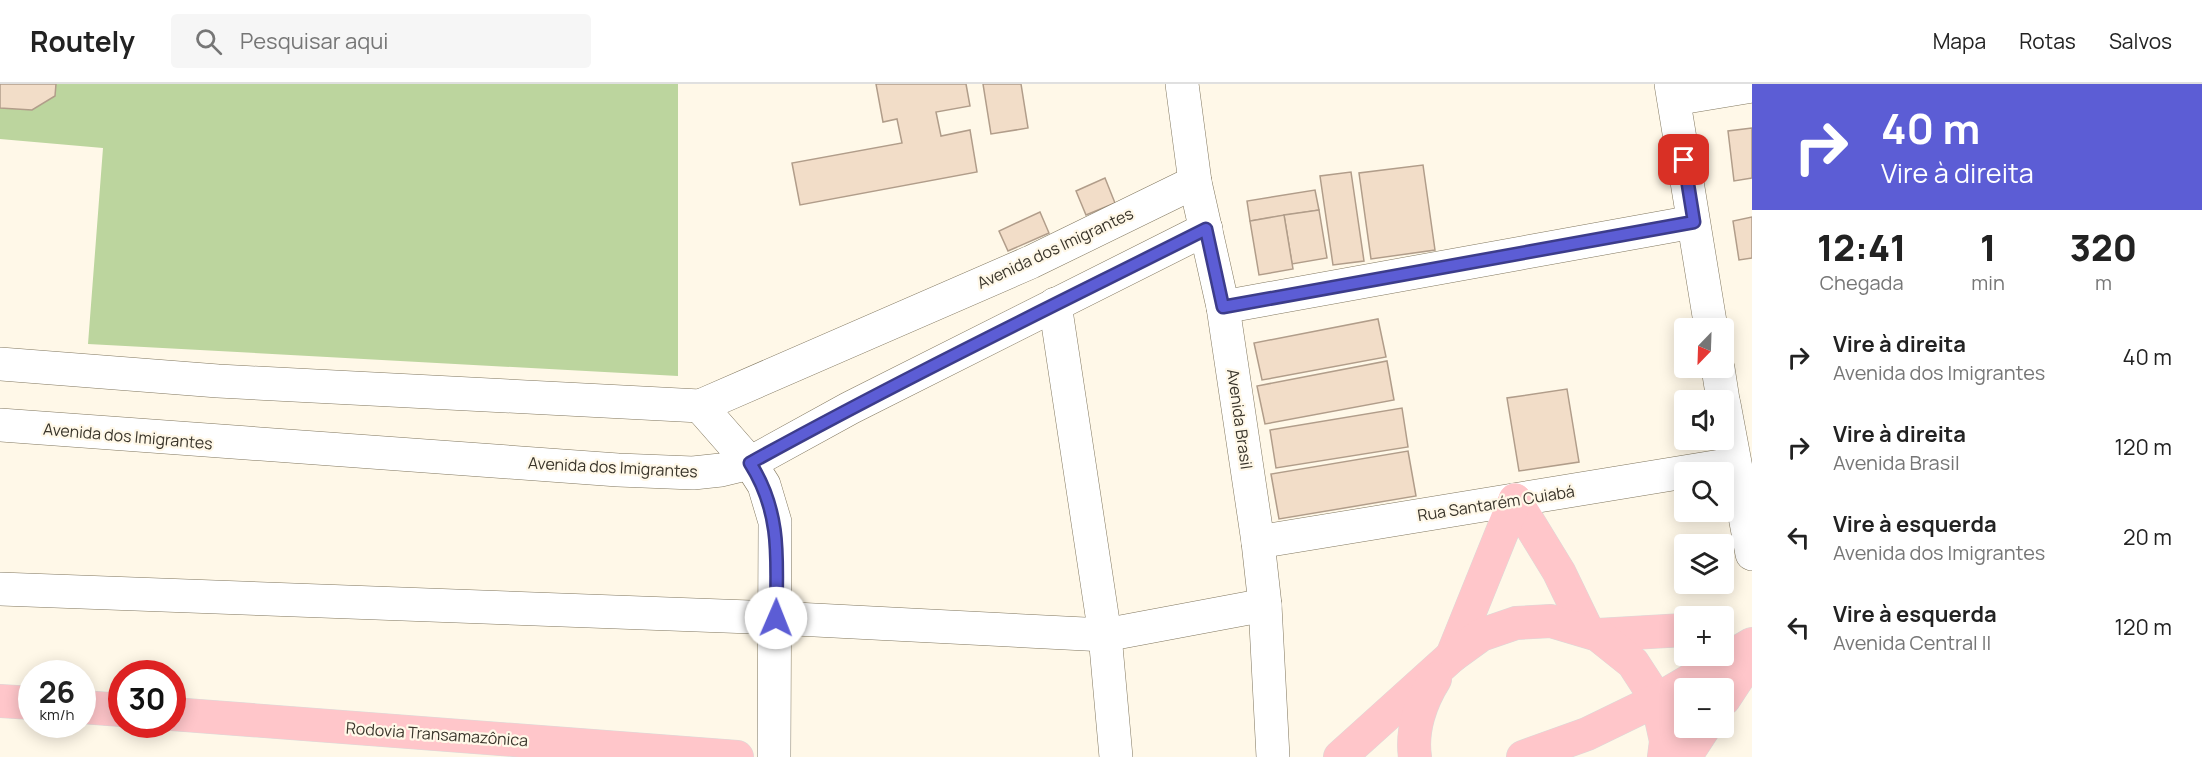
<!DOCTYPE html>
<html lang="pt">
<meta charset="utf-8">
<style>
:root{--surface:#fff;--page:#f6f6f6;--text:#222;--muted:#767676;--line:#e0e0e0}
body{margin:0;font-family:Manrope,sans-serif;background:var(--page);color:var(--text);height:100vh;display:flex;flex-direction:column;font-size:22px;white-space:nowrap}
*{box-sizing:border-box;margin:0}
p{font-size:20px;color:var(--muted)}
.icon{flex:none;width:33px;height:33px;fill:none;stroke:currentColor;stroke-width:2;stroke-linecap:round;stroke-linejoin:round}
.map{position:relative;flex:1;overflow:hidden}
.panel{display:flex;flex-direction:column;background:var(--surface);width:450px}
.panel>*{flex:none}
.guide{background:#5c5dd5;color:#fff;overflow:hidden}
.needle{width:39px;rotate:203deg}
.fabs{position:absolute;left:1674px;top:234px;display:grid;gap:12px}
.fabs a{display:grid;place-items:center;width:60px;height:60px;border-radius:6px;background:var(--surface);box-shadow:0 3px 15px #0003;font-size:30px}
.speed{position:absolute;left:18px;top:576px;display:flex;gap:12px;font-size:30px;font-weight:700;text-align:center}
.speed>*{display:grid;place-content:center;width:78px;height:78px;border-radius:50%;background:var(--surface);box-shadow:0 3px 15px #0003;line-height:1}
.speed small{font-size:15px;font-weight:400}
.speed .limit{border:9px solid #d22;background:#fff;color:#111}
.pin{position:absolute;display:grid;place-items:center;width:51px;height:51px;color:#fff;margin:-26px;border-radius:12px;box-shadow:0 3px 9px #0006}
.me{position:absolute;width:66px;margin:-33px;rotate:1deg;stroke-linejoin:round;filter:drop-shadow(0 0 4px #0008)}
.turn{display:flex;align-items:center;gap:21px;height:126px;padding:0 30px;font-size:27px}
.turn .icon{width:78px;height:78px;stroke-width:2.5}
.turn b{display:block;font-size:42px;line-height:51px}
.eta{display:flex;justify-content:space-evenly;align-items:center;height:102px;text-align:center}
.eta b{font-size:36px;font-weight:800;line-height:42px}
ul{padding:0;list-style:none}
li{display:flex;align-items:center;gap:18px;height:90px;padding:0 30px}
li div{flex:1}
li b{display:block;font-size:22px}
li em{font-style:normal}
header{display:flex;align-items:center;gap:36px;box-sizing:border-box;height:84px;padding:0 30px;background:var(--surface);border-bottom:2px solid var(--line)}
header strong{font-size:28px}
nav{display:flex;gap:33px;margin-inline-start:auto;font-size:21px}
.search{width:420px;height:54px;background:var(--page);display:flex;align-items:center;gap:15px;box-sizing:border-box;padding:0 21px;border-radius:6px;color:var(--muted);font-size:22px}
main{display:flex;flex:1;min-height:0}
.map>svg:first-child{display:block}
</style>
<header>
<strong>Routely</strong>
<div class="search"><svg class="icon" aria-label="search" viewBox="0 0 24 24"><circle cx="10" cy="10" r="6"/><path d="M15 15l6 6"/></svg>Pesquisar aqui</div>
<nav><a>Mapa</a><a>Rotas</a><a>Salvos</a></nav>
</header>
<main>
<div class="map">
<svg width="1752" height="673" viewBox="0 0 1752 673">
<rect width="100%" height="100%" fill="#fff8e8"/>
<polygon fill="#bcd59e" points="0,0 678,0 678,292 88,260 103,64 0,55"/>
<g fill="#f2ddc8" stroke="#b19d8a" stroke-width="1.5">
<polygon points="0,0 56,0 55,12 32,26 0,24"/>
<polygon points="876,0 966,0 970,22 936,28 941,52 970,46 977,88 800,121 792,79 902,59 897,35 883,38"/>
<polygon points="983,0 1021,0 1028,44 991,50"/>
<polygon points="1752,44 1752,94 1734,97 1728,47"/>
<polygon points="1423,81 1435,166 1371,175 1359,89"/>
<polygon points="1351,88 1364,177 1333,181 1320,92"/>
<polygon points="1105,94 1115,119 1086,131 1076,107"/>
<polygon points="1315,106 1319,126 1250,137 1247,117"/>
<polygon points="1319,126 1327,174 1292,180 1284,131"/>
<polygon points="1040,128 1049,149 1008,167 999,147"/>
<polygon points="1284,131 1293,185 1259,191 1250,137"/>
<polygon points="1752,133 1752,174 1739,176 1733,137"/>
<polygon points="1378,235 1386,273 1262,296 1254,259"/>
<polygon points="1387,277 1394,316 1265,340 1257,302"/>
<polygon points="1567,305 1579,378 1519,387 1507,314"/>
<polygon points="1402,324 1408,363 1276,384 1270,346"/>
<polygon points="1408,367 1416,412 1279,435 1271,390"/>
</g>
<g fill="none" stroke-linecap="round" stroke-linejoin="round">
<defs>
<g id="minor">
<polyline points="1182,0 1195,98 1223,223 1258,458 1265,521 1273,673"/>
<polyline points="1671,0 1711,244"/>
<polyline points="1674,15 1752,2"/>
<polyline points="1055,220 1105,551 1116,673"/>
<polyline points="1223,223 1693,138"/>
<polyline points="0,280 218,297 700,322 1031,178 1195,98"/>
<polyline points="1718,284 1723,316"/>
<polyline points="1724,320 1752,470"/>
<polyline points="700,322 750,379 764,401 775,438 774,673"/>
<polyline points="0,341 618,386 693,389 721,386 750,379 850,324 1206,145"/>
<polyline points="1258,458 1733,380"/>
<polyline points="0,505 776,534 1105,551 1265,521"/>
</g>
<g id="highway">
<polyline points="1515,416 1559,488 1587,546"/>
<polyline points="1598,551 1684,546"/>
<polyline points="1452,572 1515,416"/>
<polyline points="1724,615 1752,572"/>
<polyline points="0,617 32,619"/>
<polyline points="82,623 122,626"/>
<polyline points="172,630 737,673"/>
<polyline points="1340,673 1452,572 1481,551 1516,539 1551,537 1598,551 1633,579 1657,616 1666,657 1664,673"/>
<path d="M1415 673C1411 646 1421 617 1435 595"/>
<polyline points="1523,673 1587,650 1657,616 1752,560"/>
<polyline points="1685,673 1704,644"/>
</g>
</defs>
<use href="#minor" stroke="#81775f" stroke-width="34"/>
<use href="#highway" stroke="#dbdad9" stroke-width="34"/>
<use href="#minor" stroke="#fff" stroke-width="33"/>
<use href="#highway" stroke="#ffc6ca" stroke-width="33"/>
</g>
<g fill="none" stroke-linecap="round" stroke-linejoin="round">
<defs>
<path id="route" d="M776 534C777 477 782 429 750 379 900 296 1053 222 1206 145L1223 223 1694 138 1684 76"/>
</defs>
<use href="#route" stroke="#3c3c8a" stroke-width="15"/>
<use href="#route" stroke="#5c5dd5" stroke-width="10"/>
</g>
<g text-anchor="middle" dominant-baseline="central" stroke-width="4.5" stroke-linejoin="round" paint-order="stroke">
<g font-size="16" fill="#39342a" stroke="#fff8e8">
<text transform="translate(1055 164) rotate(-25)">Avenida dos Imigrantes</text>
<text transform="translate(1240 335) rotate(82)">Avenida Brasil</text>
<text transform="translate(128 352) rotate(5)">Avenida dos Imigrantes</text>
<text transform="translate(613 383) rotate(3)">Avenida dos Imigrantes</text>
<text transform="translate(1496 419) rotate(-9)">Rua Santarém Cuiabá</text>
<text transform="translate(437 650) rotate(4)">Rodovia Transamazônica</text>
</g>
</g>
</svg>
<div class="fabs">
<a><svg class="needle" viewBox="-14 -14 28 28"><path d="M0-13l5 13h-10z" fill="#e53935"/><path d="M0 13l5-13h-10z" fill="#767676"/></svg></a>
<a><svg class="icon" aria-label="sound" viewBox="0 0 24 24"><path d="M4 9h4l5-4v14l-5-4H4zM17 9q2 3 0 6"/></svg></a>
<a><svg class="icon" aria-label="search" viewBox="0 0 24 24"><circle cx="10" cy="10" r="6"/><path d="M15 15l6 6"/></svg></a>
<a><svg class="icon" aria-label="layers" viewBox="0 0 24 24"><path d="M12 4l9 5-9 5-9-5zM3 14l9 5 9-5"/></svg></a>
<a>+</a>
<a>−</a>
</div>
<div class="speed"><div>26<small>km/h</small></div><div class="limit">30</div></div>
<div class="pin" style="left:1684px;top:76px;background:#d93025"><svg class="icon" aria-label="arrive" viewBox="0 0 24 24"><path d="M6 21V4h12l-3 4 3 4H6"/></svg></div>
<svg class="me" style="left:776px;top:534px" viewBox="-20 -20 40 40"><circle r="19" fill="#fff"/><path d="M0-13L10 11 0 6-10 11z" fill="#5c5dd5"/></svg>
</div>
<section class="panel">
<div class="guide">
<div class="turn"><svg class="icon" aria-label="right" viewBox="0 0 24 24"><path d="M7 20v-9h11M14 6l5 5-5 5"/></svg><div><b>40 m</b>Vire à direita</div></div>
</div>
<div class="eta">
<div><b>12:41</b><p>Chegada</p></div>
<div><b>1</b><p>min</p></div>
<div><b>320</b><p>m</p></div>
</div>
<ul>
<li><svg class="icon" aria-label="right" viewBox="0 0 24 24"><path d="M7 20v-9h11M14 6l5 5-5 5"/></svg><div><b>Vire à direita</b><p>Avenida dos Imigrantes</p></div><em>40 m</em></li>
<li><svg class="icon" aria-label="right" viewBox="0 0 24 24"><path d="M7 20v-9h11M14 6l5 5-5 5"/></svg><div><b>Vire à direita</b><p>Avenida Brasil</p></div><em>120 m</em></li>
<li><svg class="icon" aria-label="left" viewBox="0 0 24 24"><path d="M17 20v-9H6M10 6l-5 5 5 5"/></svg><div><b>Vire à esquerda</b><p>Avenida dos Imigrantes</p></div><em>20 m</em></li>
<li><svg class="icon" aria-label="left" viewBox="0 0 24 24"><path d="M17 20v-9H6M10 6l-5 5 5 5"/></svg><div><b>Vire à esquerda</b><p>Avenida Central II</p></div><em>120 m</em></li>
</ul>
</section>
</main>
